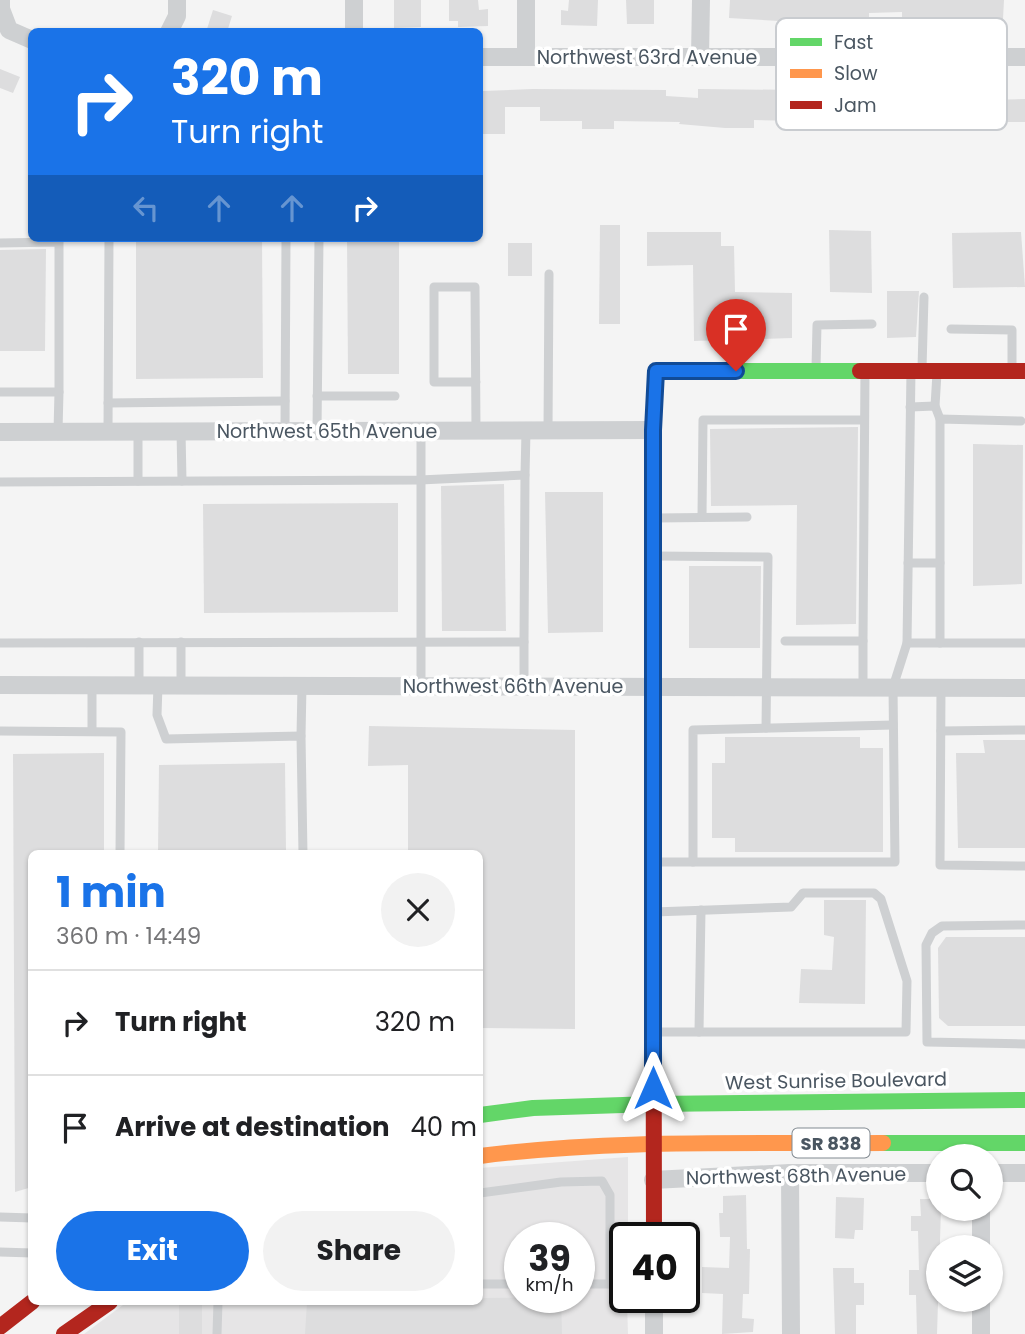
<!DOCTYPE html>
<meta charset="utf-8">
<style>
:root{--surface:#fff;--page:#f2f2f2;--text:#202124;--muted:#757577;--line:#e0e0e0;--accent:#1a73e8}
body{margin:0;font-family:Poppins,sans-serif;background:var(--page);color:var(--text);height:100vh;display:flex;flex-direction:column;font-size:26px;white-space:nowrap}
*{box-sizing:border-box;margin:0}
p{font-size:23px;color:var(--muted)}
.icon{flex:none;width:38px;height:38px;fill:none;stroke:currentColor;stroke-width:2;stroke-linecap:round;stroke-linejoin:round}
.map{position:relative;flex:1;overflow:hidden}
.side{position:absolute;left:28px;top:850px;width:455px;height:455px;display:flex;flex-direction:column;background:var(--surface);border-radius:10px;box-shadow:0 2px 5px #0004}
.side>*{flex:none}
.guide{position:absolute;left:28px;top:28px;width:455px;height:214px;border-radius:10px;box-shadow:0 2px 5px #0004;background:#1a73e8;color:#fff;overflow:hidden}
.buttons{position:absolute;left:926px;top:1144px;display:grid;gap:14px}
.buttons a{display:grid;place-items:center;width:77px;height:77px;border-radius:50%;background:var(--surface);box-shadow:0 2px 5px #0004;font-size:35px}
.speed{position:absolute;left:504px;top:1222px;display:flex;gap:14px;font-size:35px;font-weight:700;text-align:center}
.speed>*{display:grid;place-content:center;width:91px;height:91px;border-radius:50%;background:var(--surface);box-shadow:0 2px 5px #0004;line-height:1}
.speed small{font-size:18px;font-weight:400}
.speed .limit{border:4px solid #111;border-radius:10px;background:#fff;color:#111}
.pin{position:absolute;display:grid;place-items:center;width:60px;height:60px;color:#fff;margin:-72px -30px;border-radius:50% 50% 50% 0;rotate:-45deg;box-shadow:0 0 7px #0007}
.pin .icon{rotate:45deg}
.me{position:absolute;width:77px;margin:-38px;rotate:0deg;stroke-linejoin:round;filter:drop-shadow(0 0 5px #0008)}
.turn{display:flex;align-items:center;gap:24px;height:147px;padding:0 28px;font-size:32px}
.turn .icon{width:91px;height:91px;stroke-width:2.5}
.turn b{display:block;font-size:49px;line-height:60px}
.lanes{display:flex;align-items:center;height:66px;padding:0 28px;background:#0003;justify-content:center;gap:35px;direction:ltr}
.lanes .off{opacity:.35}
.round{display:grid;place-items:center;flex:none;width:74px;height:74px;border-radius:37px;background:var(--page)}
.summary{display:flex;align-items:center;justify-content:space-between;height:119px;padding:0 28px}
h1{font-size:42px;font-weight:700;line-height:52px;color:var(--accent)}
.action{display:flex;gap:14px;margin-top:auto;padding:14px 28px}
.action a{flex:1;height:80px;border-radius:42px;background:var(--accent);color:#fff;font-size:28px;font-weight:700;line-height:80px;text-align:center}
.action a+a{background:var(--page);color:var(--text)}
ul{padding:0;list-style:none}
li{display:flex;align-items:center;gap:21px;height:105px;padding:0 28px;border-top:2px solid var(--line)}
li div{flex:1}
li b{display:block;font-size:26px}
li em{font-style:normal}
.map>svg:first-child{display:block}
</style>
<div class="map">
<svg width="1025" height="1334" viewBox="0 0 1025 1334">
<rect width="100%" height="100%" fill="#f4f4f4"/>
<path fill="#e6e5e6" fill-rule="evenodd" d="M628 1157V1237H625L628 1334H84L127 1302H480V1168ZM520 1237H579V1297H520Z"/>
<g fill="#ddddde">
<polygon points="394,0 421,0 421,27 394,28"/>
<polygon points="449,0 478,0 479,10 488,9 488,26 458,27 458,21 449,21"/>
<polygon points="569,0 598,0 597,26 561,25 561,10 568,11"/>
<polygon points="626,0 654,0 654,24 627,24"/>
<polygon points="730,0 1004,0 1003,19 902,20 902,12 869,13 869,19 779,21 729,18"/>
<polygon points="213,10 232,16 227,32 206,32"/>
<polygon points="0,69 20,77 13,93 0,88"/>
<polygon points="533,89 666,90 666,96 698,98 698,89 803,90 801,121 754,120 754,128 725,128 679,124 680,122 614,121 614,129 582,129 582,121 540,121 540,107 505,107 505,134 483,134 483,91"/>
<polygon points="942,90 986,92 986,100 1025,99 1025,122 985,122 986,130 924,127 924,97 942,97"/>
<polygon points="600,225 620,225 620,324 599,324"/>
<polygon points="829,230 871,231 872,293 830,292"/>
<polygon points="647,232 721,232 721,246 734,246 735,292 792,293 792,338 694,341 693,265 647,266"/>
<polygon points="1021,232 1025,287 953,288 952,233"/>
<polygon points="136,238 262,238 263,378 136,379"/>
<polygon points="347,238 399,238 399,374 348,374"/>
<rect x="508" y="243" width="24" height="33"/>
<polygon points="46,249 45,351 0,351 0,250"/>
<polygon points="887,291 919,291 916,337 887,338"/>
<polygon points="858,427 856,624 796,625 797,505 711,506 710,429"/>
<polygon points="973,444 1023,445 1022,584 973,586"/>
<polygon points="504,484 506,631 442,631 441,486"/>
<polygon points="545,492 603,492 603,632 548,633"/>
<polygon points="398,503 398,612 204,613 203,504"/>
<polygon points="689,566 761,566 760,648 689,648"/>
<polygon points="369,726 575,730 575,1029 480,1028 480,854 408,854 408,765 368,766"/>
<polygon points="725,737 860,737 860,748 883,748 883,852 735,852 735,838 712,838 712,763 725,763"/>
<polygon points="983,740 1025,740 1025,848 958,848 956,753 985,753"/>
<polygon points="104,753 104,854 32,854 32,1187 15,1192 13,754"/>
<polygon points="285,763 286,851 158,852 159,765"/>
<polygon points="824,900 866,900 865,1004 799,1003 801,969 832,970 834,937 824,935"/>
<polygon points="946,937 1025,937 1025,1026 948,1026 939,1018 938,948"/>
<polygon points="746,1195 747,1249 750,1249 749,1294 743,1294 742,1318 754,1319 753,1332 722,1334 723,1294 702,1293 702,1267 729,1268 730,1237 720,1237 719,1213 723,1213 723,1196"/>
<polygon points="836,1197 864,1198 863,1230 855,1230 854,1239 835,1238"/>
<polygon points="920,1199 938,1199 938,1209 941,1209 937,1334 917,1334 916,1295 909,1295 909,1270 919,1270 918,1231 911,1231 911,1216 921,1216"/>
<polygon points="833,1268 854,1268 854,1283 864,1283 864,1305 856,1305 856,1334 835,1334"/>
<polygon points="561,1297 562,1334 305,1334 307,1302 480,1302 480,1298"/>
<rect x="179" y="1302" width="23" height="32"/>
</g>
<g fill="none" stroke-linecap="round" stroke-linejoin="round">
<g stroke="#ced0d2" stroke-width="9">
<polyline points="0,243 59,242 59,392 0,392"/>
<polyline points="951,329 1012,330 1012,369"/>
<polyline points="816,368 817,325 872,324"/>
<polyline points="922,368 924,297"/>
<polyline points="476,382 434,382 434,287 475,287 476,431"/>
<polyline points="317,396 395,396"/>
<polyline points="108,403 285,401"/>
<polyline points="935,406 937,373"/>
<polyline points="910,407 935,406 940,419"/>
<polyline points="548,430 549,274"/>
<polyline points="58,431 59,392"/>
<polyline points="108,431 109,238"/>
<polyline points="181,431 182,481"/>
<polyline points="285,431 286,238"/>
<polyline points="317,431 319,238"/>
<polyline points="421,431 421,686"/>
<polyline points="525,475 526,431"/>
<polyline points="138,481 138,431"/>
<polyline points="0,482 420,480 525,475 524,642 0,643"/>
<polyline points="702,517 703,420 864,420"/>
<polyline points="656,518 747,517"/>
<polyline points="655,556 768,557 766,728"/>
<polyline points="908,563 940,563"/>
<polyline points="785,641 863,641 865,371"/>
<polyline points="139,642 139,685"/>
<polyline points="181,642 181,685"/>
<polyline points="907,643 1025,643"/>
<polyline points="940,643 940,419 1021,421"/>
<polyline points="158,685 157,715 166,739 301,736 303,854"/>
<polyline points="524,686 524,642"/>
<polyline points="863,687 863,641"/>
<polyline points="941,687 940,865 1025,866"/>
<polyline points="0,731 121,732 120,854"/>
<polyline points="92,731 92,685"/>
<polyline points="941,731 1025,730"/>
<polyline points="301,736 302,686"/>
<polyline points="656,862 895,862 893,687 907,643 911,371"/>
<polyline points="693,862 693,730 893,725"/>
<polyline points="654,912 791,907 803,893 874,893 881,899 907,981 906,1032 655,1032"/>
<polyline points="1025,925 942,926 932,933 926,945 927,1042 1025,1044"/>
<polyline points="699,1032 701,910"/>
<polyline points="480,1193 561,1182 602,1181 610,1195 610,1284 579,1284"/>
<polyline points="0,1217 32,1218"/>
<polyline points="0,1252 32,1253"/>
<polyline points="480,1284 520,1284"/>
<polyline points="610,1284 625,1284"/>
<polyline points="217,1334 218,1302"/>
</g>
<g stroke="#ced0d2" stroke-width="18">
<polyline points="1,0 1,9 9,30 32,40"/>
<polyline points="354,0 354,32"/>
<polyline points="169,32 177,16 177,0"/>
<polyline points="480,57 1025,57"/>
<polyline points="526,57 526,0"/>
<polyline points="700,57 701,0"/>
<polyline points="0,432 653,430"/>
<polyline points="0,685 1025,688"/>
<polyline points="790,1173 791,1334"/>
<polyline points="990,1173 1025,1173"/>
<polyline points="653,1180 790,1173 938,1173"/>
<polyline points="981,1248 981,1209"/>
<polyline points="654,1297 654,1334"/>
<polyline points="981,1334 981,1300"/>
</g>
<g stroke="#63d668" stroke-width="16">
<polyline points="653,687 653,430 656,371 860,371"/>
<polyline points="480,1115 533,1108 653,1104 1025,1100"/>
<polyline points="883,1143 1025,1143"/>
</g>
<path stroke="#ff974d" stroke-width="16" d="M480 1156C613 1139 749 1144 883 1143"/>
<g stroke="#b3261e" stroke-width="16">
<polyline points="860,371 1025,371"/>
<polyline points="653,687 654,1237"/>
<polyline points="0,1327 32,1302"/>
<polyline points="64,1334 110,1302"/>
</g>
</g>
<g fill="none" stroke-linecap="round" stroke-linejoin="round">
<defs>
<polyline id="route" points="653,1088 653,430 656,371 736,371"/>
</defs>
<use href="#route" stroke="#114b97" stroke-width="18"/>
<use href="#route" stroke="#1a73e8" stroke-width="12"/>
</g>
<g text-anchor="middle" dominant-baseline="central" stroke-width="7" stroke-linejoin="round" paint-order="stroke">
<rect fill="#fff" stroke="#808990" stroke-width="2" x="792.5" y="1128.5" width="77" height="29" rx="5"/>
<g font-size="18" font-weight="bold" fill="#4a5661">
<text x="831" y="1143">SR 838</text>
</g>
<g font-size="19" fill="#4a5661" stroke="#fff">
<text x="647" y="57">Northwest 63rd Avenue</text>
<text x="327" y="431">Northwest 65th Avenue</text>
<text x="513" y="686">Northwest 66th Avenue</text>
<text transform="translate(836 1081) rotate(-1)">West Sunrise Boulevard</text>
<text transform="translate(796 1176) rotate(-1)">Northwest 68th Avenue</text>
</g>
</g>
<rect x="776" y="18" width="231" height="112" rx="10" fill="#fff" stroke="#c9ccd0" stroke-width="2"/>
<rect x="790" y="38" width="32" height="8" fill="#63d668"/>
<rect x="790" y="69" width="32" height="9" fill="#ff974d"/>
<rect x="790" y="101" width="32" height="8" fill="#b3261e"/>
<g font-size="19" fill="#4a5661">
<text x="834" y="49">Fast</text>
<text x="834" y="80">Slow</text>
<text x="834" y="112">Jam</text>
</g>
</svg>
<div class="buttons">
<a><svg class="icon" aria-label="search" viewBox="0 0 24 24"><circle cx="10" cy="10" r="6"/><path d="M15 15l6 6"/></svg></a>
<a><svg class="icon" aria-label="layers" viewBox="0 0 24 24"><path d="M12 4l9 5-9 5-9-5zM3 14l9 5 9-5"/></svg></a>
</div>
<div class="speed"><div>39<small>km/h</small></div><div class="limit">40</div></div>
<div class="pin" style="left:736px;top:371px;background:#d93025"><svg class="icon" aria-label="arrive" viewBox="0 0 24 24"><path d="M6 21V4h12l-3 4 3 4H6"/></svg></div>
<svg class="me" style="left:653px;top:1088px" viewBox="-20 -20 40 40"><path d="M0-17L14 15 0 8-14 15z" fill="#1a73e8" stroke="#fff" stroke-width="4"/></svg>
<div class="guide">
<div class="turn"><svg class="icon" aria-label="right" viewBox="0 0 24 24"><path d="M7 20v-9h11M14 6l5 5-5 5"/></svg><div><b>320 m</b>Turn right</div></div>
<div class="lanes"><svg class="icon off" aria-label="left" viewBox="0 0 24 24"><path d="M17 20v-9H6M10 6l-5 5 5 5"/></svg><svg class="icon off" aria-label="ahead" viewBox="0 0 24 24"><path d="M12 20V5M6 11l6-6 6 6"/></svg><svg class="icon off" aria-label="ahead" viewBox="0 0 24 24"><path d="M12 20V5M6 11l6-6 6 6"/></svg><svg class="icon" aria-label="right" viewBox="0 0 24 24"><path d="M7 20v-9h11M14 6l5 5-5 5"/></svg></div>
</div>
<section class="side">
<div class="summary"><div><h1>1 min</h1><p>360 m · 14:49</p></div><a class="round"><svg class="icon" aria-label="close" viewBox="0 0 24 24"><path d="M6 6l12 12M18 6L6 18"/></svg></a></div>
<ul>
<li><svg class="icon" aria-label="right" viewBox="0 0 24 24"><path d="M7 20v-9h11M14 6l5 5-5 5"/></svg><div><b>Turn right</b></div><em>320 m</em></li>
<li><svg class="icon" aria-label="arrive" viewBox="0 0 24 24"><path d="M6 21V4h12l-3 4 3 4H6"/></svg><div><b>Arrive at destination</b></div><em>40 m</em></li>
</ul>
<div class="action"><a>Exit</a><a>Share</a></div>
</section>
</div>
